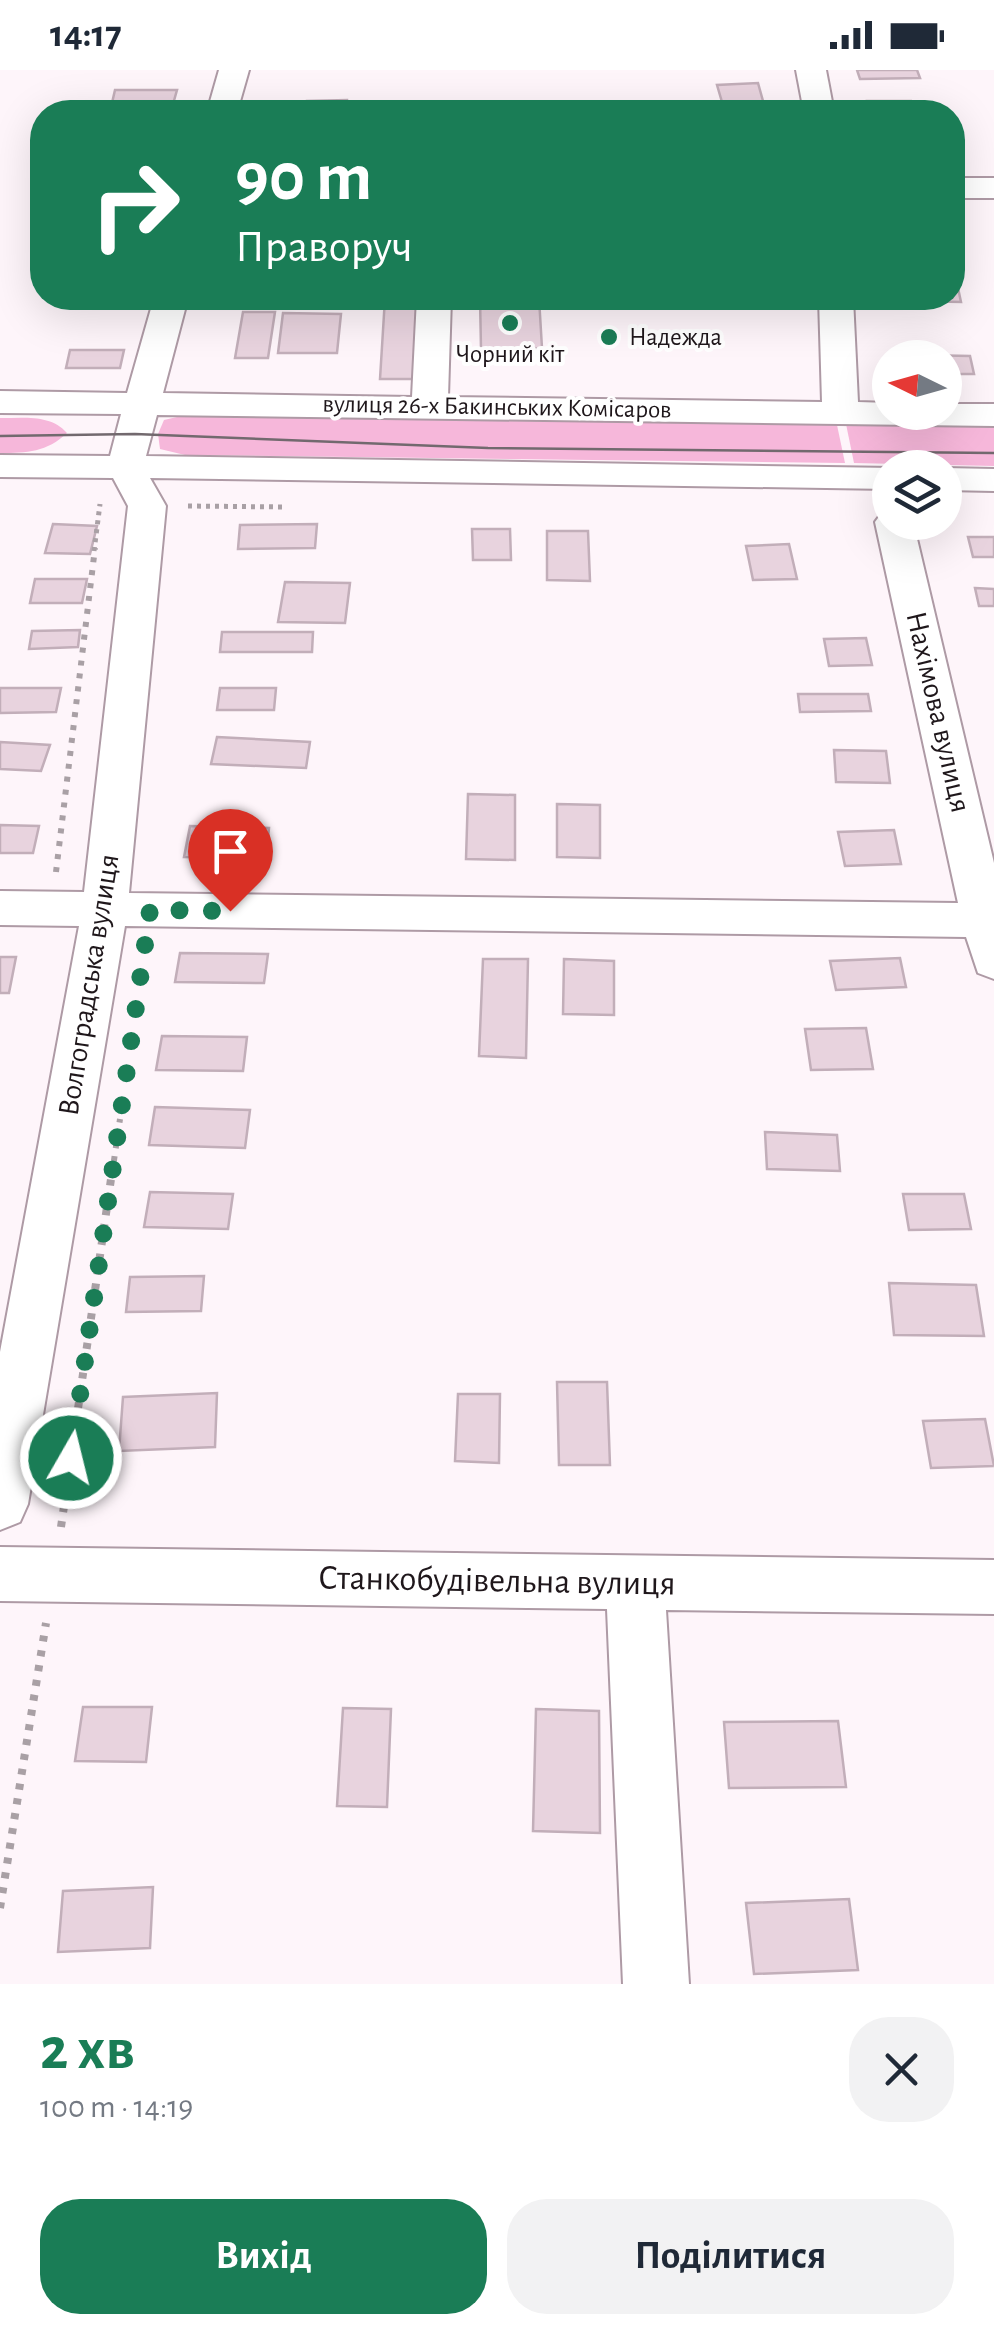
<!DOCTYPE html>
<html lang="uk">
<meta charset="utf-8">
<style>
:root{--surface:#fff;--page:#f2f2f3;--text:#1f2937;--muted:#747a83;--accent:#1a7d56}
body{margin:0;font-family:"Alegreya Sans",sans-serif;background:var(--page);color:var(--text);height:100vh;display:flex;flex-direction:column;font-size:38px;white-space:nowrap}
*{box-sizing:border-box;margin:0}
p{font-size:32px;color:var(--muted)}
.icon{flex:none;width:55px;height:55px;fill:none;stroke:currentColor;stroke-width:2;stroke-linecap:round;stroke-linejoin:round}
.map{position:relative;height:1914px;overflow:hidden}
.sheet{display:flex;flex-direction:column;background:var(--surface);flex:1}
.sheet>*{flex:none}
.hud{position:absolute;left:30px;top:30px;width:935px;height:210px;border-radius:40px;box-shadow:0 10px 40px #0002;background:#1a7d56;color:#fff;overflow:hidden}
.needle{width:65px;rotate:275deg}
.fabs{position:absolute;left:872px;top:270px;display:grid;gap:20px}
.fabs a{display:grid;place-items:center;width:90px;height:90px;border-radius:50%;background:var(--surface);box-shadow:0 10px 40px #0002;font-size:50px}
.pin{position:absolute;display:grid;place-items:center;width:85px;height:85px;color:#fff;margin:-102px -42px;border-radius:50% 50% 50% 0;rotate:-45deg;box-shadow:0 0 10px #0007}
.pin .icon{rotate:45deg}
.me{position:absolute;width:110px;margin:-55px;rotate:8deg;stroke-linejoin:round;filter:drop-shadow(0 0 8px #0008)}
.turn{display:flex;align-items:center;gap:35px;height:210px;padding:0 40px;font-size:45px}
.turn .icon{width:130px;height:130px;stroke-width:2.5}
.turn b{display:block;font-size:70px;line-height:85px}
.round{display:grid;place-items:center;flex:none;width:105px;height:105px;border-radius:40px;background:var(--page)}
.headline{display:flex;align-items:center;justify-content:space-between;height:170px;padding:0 40px}
h1{font-size:60px;font-weight:600;line-height:75px;color:var(--accent)}
.cta{display:flex;gap:20px;margin-top:auto;padding:20px 40px}
.cta a{flex:1;height:115px;border-radius:40px;background:var(--accent);color:#fff;font-size:40px;font-weight:600;line-height:115px;text-align:center}
.cta a+a{background:var(--page);color:var(--text)}
.status{display:flex;justify-content:space-between;align-items:center;height:70px;padding:0 50px;background:var(--surface);direction:ltr}
.status svg{height:28px;fill:currentColor}
.map>svg:first-child{display:block}
</style>
<div class="status"><b>14:17</b><svg viewBox="0 0 49 12"><path d="M0 12V9h3v3zM5 12V6h3v6zM10 12V3h3v9zM15 12V0h3v12zM26 1h20v11H26zM47 4h2v5h-2z"/></svg></div>
<div class="map">
<svg width="994" height="1914" viewBox="0 0 994 1914">
<rect width="100%" height="100%" fill="#fef5fa"/>
<g fill="#f6b7da">
<polygon points="194,343 837,355 845,393 185,385 160,379 158,364 164,350"/>
<path d="M0 348C23 348 51 344 67 363 47 382 27 383 0 383Z"/>
<polygon points="846,354 994,357 994,396 854,393"/>
</g>
<g fill="#e8d3de" stroke="#c2aeb9" stroke-width="2.5">
<polygon points="857,0 917,0 920,8 860,9"/>
<polygon points="758,13 763,31 722,32 717,15"/>
<polygon points="115,20 177,20 173,34 112,33"/>
<polygon points="347,30 347,42 307,42 307,31"/>
<polygon points="867,31 911,31 914,42 869,42"/>
<polygon points="484,37 532,39 531,42 483,42"/>
<polygon points="952,218 958,218 961,232 913,231 912,228 952,228"/>
<polygon points="253,228 367,228 367,229 253,232"/>
<polygon points="385,228 421,228 418,309 380,309"/>
<polygon points="480,228 539,228 542,278 481,279"/>
<polygon points="243,242 275,242 268,288 235,288"/>
<polygon points="283,243 341,244 337,283 278,283"/>
<polygon points="70,280 124,280 120,298 66,298"/>
<polygon points="921,285 970,286 974,304 945,304 945,288"/>
<polygon points="53,454 97,456 90,484 45,483"/>
<polygon points="317,454 315,478 238,479 240,455"/>
<polygon points="472,459 510,459 511,490 473,490"/>
<polygon points="547,461 588,461 590,511 547,510"/>
<polygon points="968,467 994,467 994,487 973,487"/>
<polygon points="789,474 797,509 753,510 746,476"/>
<polygon points="35,509 87,509 82,533 30,533"/>
<polygon points="285,512 350,513 345,553 278,552"/>
<polygon points="975,518 994,519 994,536 979,536"/>
<polygon points="80,560 78,577 29,579 32,561"/>
<polygon points="222,562 313,562 312,582 220,582"/>
<polygon points="866,568 872,595 829,596 824,569"/>
<polygon points="0,618 61,618 56,642 0,643"/>
<polygon points="220,618 276,618 274,640 217,640"/>
<polygon points="798,624 868,624 871,641 800,642"/>
<polygon points="217,667 310,672 306,698 211,694"/>
<polygon points="0,672 50,675 41,701 0,699"/>
<polygon points="834,680 886,681 890,713 836,712"/>
<polygon points="468,724 515,725 515,790 466,789"/>
<polygon points="557,734 600,735 600,788 557,787"/>
<polygon points="0,755 39,756 33,783 0,783"/>
<polygon points="190,756 269,758 266,788 184,787"/>
<polygon points="894,760 901,794 845,796 838,762"/>
<polygon points="180,883 268,884 264,913 175,912"/>
<polygon points="0,887 16,887 9,923 0,923"/>
<polygon points="900,888 906,917 836,920 830,891"/>
<polygon points="483,889 528,889 526,988 479,986"/>
<polygon points="564,889 614,891 614,945 563,944"/>
<polygon points="866,958 873,999 811,1000 805,959"/>
<polygon points="162,966 247,967 243,1001 156,1000"/>
<polygon points="155,1037 250,1040 245,1078 149,1075"/>
<polygon points="765,1062 837,1065 840,1101 767,1099"/>
<polygon points="150,1122 233,1124 228,1159 144,1157"/>
<polygon points="903,1124 964,1124 971,1159 909,1160"/>
<polygon points="204,1206 201,1241 126,1242 130,1207"/>
<polygon points="889,1213 976,1215 984,1266 894,1265"/>
<polygon points="557,1312 607,1312 610,1395 559,1395"/>
<polygon points="217,1323 215,1377 119,1381 123,1327"/>
<polygon points="458,1324 500,1324 499,1393 455,1391"/>
<polygon points="985,1349 994,1396 931,1398 923,1351"/>
<polygon points="83,1637 152,1637 146,1692 75,1691"/>
<polygon points="343,1638 391,1639 387,1737 337,1736"/>
<polygon points="536,1639 599,1641 600,1763 533,1761"/>
<polygon points="838,1651 846,1717 729,1718 724,1652"/>
<polygon points="153,1817 150,1878 58,1882 63,1821"/>
<polygon points="849,1829 858,1900 754,1904 746,1833"/>
</g>
<g fill="none" stroke-linecap="round" stroke-linejoin="round">
<defs>
<g id="minor">
<polygon points="219,0 249,0 237,42 207,42"/>
<polygon points="796,0 826,0 834,42 804,42"/>
<rect x="952" y="108" width="42" height="20"/>
<polygon points="154,228 188,228 163,323 412,327 417,228 451,228 448,327 822,332 819,228 853,228 858,332 890,333 890,342 945,342 945,334 994,334 994,356 157,345 146,386 893,398 890,398 890,419 150,408 166,436 129,823 958,833 875,452 881,444 890,441 890,452 913,452 994,793 994,909 978,903 966,867 125,856 28,1434 20,1452 0,1460 0,1282 79,856 0,855 0,821 84,822 128,436 113,408 0,407 0,385 110,386 121,344 0,343 0,321 127,323"/>
<polygon points="945,398 994,399 994,421 945,420"/>
<polygon points="0,1477 994,1490 994,1544 666,1540 689,1914 623,1914 607,1539 0,1531"/>
</g>
</defs>
<use href="#minor" stroke="#ae9aa5" stroke-width="4"/>
<g stroke="#a9a0a5" stroke-width="5" stroke-dasharray="4 5" stroke-linecap="butt">
<polyline points="188,436 286,437"/>
<polyline points="94,481 100,434"/>
</g>
<g stroke="#a9a0a5" stroke-width="6" stroke-dasharray="5 8" stroke-linecap="butt">
<polyline points="56,802 95,478"/>
<polyline points="112,1104 120,1049"/>
</g>
<g stroke="#a9a0a5" stroke-width="8" stroke-dasharray="6 9" stroke-linecap="butt">
<polyline points="61,1457 112,1102"/>
<polyline points="0,1838 46,1553"/>
</g>
<use href="#minor" fill="#fff" fill-rule="evenodd"/>
<polyline stroke="#72696e" stroke-width="2.5" points="0,366 135,364 488,378 994,383"/>
</g>
<g fill="none" stroke-linecap="round" stroke-linejoin="round">
<polyline stroke="#1a7d56" stroke-width="18" stroke-dasharray="0 32.4" points="71,1388 150,840 230,841"/>
</g>
<g fill="#1a7d56" stroke="#fff" stroke-width="4">
<circle cx="510" cy="253" r="10"/>
<circle cx="609" cy="267" r="10"/>
</g>
<g text-anchor="middle" dominant-baseline="central" stroke-width="8" stroke-linejoin="round" paint-order="stroke">
<g font-size="25" fill="#1f171b" stroke="#fff" text-anchor="start">
<text x="629" y="267">Надежда</text>
<text x="510" y="284" text-anchor="middle">Чорний кіт</text>
</g>
<g font-size="25" fill="#1f171b" stroke="#fff">
<text transform="translate(497 337) rotate(1)">вулиця 26-х Бакинських Комісаров</text>
</g>
<g font-size="30" fill="#1f171b" stroke="#fff">
<text transform="translate(938 642) rotate(77)">Нахімова вулиця</text>
<text transform="translate(89 915) rotate(-81)">Волгоградська вулиця</text>
</g>
<g font-size="35" fill="#1f171b" stroke="#fff">
<text transform="translate(497 1511) rotate(1)">Станкобудівельна вулиця</text>
</g>
</g>
</svg>
<div class="fabs">
<a><svg class="needle" viewBox="-14 -14 28 28"><path d="M0-13l5 13h-10z" fill="#e53935"/><path d="M0 13l5-13h-10z" fill="#747a83"/></svg></a>
<a><svg class="icon" aria-label="layers" viewBox="0 0 24 24"><path d="M12 4l9 5-9 5-9-5zM3 14l9 5 9-5"/></svg></a>
</div>
<div class="pin" style="left:230px;top:841px;background:#d93025"><svg class="icon" aria-label="arrive" viewBox="0 0 24 24"><path d="M6 21V4h12l-3 4 3 4H6"/></svg></div>
<svg class="me" style="left:71px;top:1388px" viewBox="-20 -20 40 40"><circle r="17" fill="#1a7d56" stroke="#fff" stroke-width="3"/><path d="M0-11L8 9 0 5-8 9z" fill="#fff"/></svg>
<div class="hud">
<div class="turn"><svg class="icon" aria-label="right" viewBox="0 0 24 24"><path d="M7 20v-9h11M14 6l5 5-5 5"/></svg><div><b>90 m</b>Праворуч</div></div>
</div>
</div>
<section class="sheet">
<div class="headline"><div><h1>2 хв</h1><p>100 m · 14:19</p></div><a class="round"><svg class="icon" aria-label="close" viewBox="0 0 24 24"><path d="M6 6l12 12M18 6L6 18"/></svg></a></div>
<div class="cta"><a>Вихід</a><a>Поділитися</a></div>
</section>
